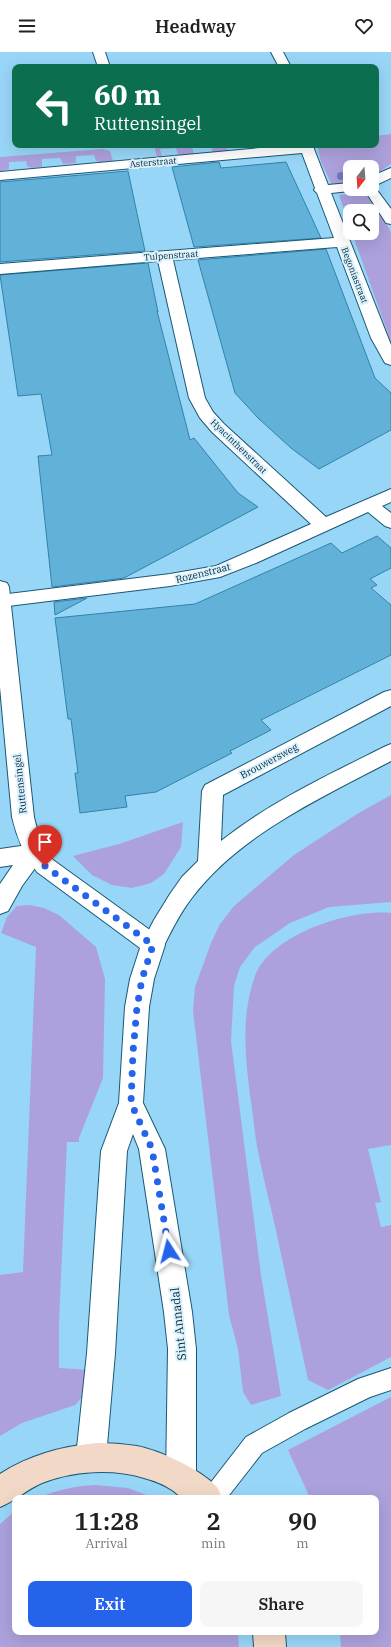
<!DOCTYPE html>
<style>
:root{--surface:#fff;--page:#f6f6f6;--text:#222;--muted:#767676;--accent:#2563eb}
body{margin:0;font-family:"IBM Plex Serif",serif;background:var(--page);color:var(--text);height:100vh;display:flex;flex-direction:column;font-size:15px;white-space:nowrap}
*{box-sizing:border-box;margin:0}
p{font-size:13px;color:var(--muted)}
.icon{flex:none;width:22px;height:22px;fill:none;stroke:currentColor;stroke-width:2;stroke-linecap:round;stroke-linejoin:round}
.map{position:relative;flex:1;overflow:hidden}
.panel{position:absolute;left:12px;top:1443px;width:367px;height:140px;display:flex;flex-direction:column;background:var(--surface);border-radius:8px;box-shadow:0 4px 16px #0002}
.panel>*{flex:none}
.banner{position:absolute;left:12px;top:12px;width:367px;height:84px;border-radius:8px;box-shadow:0 4px 16px #0002;background:#0b6e4f;color:#fff;overflow:hidden}
.needle{width:26px;rotate:197deg}
.tools{position:absolute;left:343px;top:108px;display:grid;gap:8px}
.tools a{display:grid;place-items:center;width:36px;height:36px;border-radius:8px;background:var(--surface);box-shadow:0 4px 16px #0002;font-size:20px}
.pin{position:absolute;display:grid;place-items:center;width:34px;height:34px;color:#fff;margin:-41px -17px;border-radius:50% 50% 50% 0;rotate:-45deg;box-shadow:0 0 4px #0007}
.pin .icon{rotate:45deg}
.me{position:absolute;width:44px;margin:-22px;rotate:351deg;stroke-linejoin:round;filter:drop-shadow(0 0 3px #0008)}
.turn{display:flex;align-items:center;gap:14px;height:84px;padding:0 16px;font-size:18px}
.turn .icon{width:52px;height:52px;stroke-width:2.5}
.turn b{display:block;font-size:28px;line-height:34px}
.eta{display:flex;justify-content:space-evenly;align-items:center;height:68px;text-align:center}
.eta b{font-size:24px;font-weight:600;line-height:28px}
.action{display:flex;gap:8px;margin-top:auto;padding:8px 16px}
.action a{flex:1;height:46px;border-radius:8px;background:var(--accent);color:#fff;font-size:16px;font-weight:600;line-height:46px;text-align:center}
.action a+a{background:var(--page);color:var(--text)}
header{display:flex;justify-content:space-between;align-items:center;height:52px;padding:0 16px;background:var(--surface);font-size:18px;font-weight:600}
.map>svg:first-child{display:block}
</style>
<header><svg class="icon" aria-label="menu" viewBox="0 0 24 24"><path d="M4 6h16M4 12h16M4 18h16"/></svg>Headway<svg class="icon" aria-label="heart" viewBox="0 0 24 24"><path d="M12 20l-8-8c-3-5 5-10 8-4 3-6 11-1 8 4z"/></svg></header>
<div class="map">
<svg width="391" height="1595" viewBox="0 0 391 1595">
<rect width="100%" height="100%" fill="#98d6f7"/>
<g fill="#aca1dc">
<polygon points="391,82 391,112 372,124 372,115 350,115 350,130 332,133 321,110 317,93 376,93 376,84"/>
<polygon points="210,93 192,95 194,102 178,103 176,96 160,97 162,105 157,105 154,94 226,93 228,99 213,100"/>
<polygon points="103,97 110,99 113,109 100,110 96,109 94,103 76,104 76,111 63,112 60,106 42,107 42,115 32,116 27,114 26,109 9,110 9,117 0,119 0,105"/>
<polygon points="359,141 365,142 371,145 391,180 391,290 352,181 372,181 372,159 350,159 350,175 339,143"/>
<polygon points="391,743 391,850 329,855 290,871 255,895 240,915 234,934 231,989 261,1223 281,1344 251,1353 243,1340 238,1297 229,1263 193,959 195,935 211,891 220,872 234,854 294,803 357,762"/>
<polygon points="183,770 181,795 164,822 151,831 132,836 112,833 92,823 73,804 119,792"/>
<polygon points="30,853 44,856 59,863 96,895 105,927 103,1026 79,1086 79,1090 67,1090 59,1271 59,1316 90,1318 83,1344 75,1353 22,1371 0,1384 0,1223 23,1220 36,895 1,881 7,865 17,854"/>
<path d="M391 861V1093L368 1097 381 1150 375 1151 381 1175 391 1173V1305L328 1338 308 1328C297 1277 286 1225 275 1174 269 1148 262 1121 257 1094 254 1078 253 1060 250 1043 245 1004 241 962 255 924 271 882 350 857 391 861Z"/>
<polygon points="391,1345 391,1595 341,1595 340,1580 376,1580 376,1446 310,1446 288,1398"/>
<path d="M95 1433 128 1436 154 1446H38C56 1438 75 1434 95 1433Z"/>
<polygon points="15,1459 15,1580 238,1580 239,1595 0,1595 0,1472"/>
</g>
<g fill="#62b1d9" stroke="#3183a9">
<polygon points="219,110 221,116 286,110 321,186 194,195 172,115"/>
<polygon points="128,119 145,199 0,210 0,130"/>
<polygon points="326,197 375,326 391,341 391,378 319,417 291,396 258,366 235,341 198,208"/>
<polygon points="148,211 158,260 157,259 190,388 194,386 238,441 258,455 124,526 52,535 38,404 52,403 41,342 18,344 0,223"/>
<polygon points="377,484 391,496 391,516 370,527 377,533 371,536 391,553 391,603 261,668 271,678 230,699 232,701 156,740 125,744 127,755 80,761 75,721 78,721 71,667 68,667 55,566 195,552 331,491 342,501"/>
<polygon points="87,546 55,563 54,550"/>
</g>
<g fill="none" stroke-linecap="round" stroke-linejoin="round">
<defs>
<polygon id="service" points="391,1316 391,1338 370,1345 305,1377 262,1401 227,1446 202,1446 205,1438 246,1385 289,1361 358,1327"/>
<g id="minor">
<polygon points="93,0 105,0 110,15 98,15"/>
<polygon points="271,0 283,0 291,15 279,15"/>
<polygon points="314,93 314,97 328,133 350,131 350,137 356,137 350,139 331,141 391,293 391,313 385,311 371,286 337,195 173,208 205,346 213,360 224,372 326,465 391,437 391,450 382,454 391,461 391,476 385,474 368,460 256,511 220,525 170,534 0,555 0,543 170,522 216,514 311,472 212,380 200,366 189,346 158,209 0,222 0,212 334,186 317,141 314,138 315,136 302,101 0,128 0,120 282,94"/>
<polygon points="391,116 391,126 374,134 391,157 391,172 386,171 364,137 372,137 372,124"/>
<path d="M391 638V654L223 743 221 789C270 750 328 723 384 695L391 692V709C323 745 238 783 191 847 179 863 170 881 161 900L153 902 145 900 141 893 154 868 170 842 182 825 198 809 202 739 205 733 384 640Z"/>
<polygon points="35,792 43,795 46,801 22,834 8,859 0,862 0,832 13,813 0,815 0,797"/>
</g>
<path id="tertiary" d="M0 529 7 531 9 535 34 765C38 782 42 794 53 808L161 886 165 893 154 927 149 955 143 1051 165 1097 192 1260 196 1297V1427L191 1437 181 1442 171 1437 166 1427 168 1297 164 1260 139 1097 133 1082 127 1099 115 1301 106 1405 101 1415 91 1420 81 1415 76 1405 87 1301 101 1099 119 1051 125 955 130 927 140 896 37 820C24 803 17 786 12 765L0 635Z"/>
<g id="secondary">
<path d="M97 1391C110 1391 124 1392 137 1394 161 1399 200 1417 217 1435 219 1438 220 1442 222 1446 214 1446 188 1448 182 1445 179 1444 175 1440 172 1438 163 1432 155 1429 144 1426 112 1416 73 1419 42 1431 26 1438 15 1449 0 1455V1422C29 1403 63 1394 97 1391Z"/>
<polygon points="253,1580 285,1580 286,1595 254,1595"/>
</g>
</defs>
<use href="#service" stroke="#195875" stroke-width="2"/>
<use href="#minor" stroke="#195875" stroke-width="2"/>
<use href="#tertiary" stroke="#195875" stroke-width="2"/>
<use href="#secondary" stroke="#195875" stroke-width="2"/>
<use href="#service" fill="#fff" fill-rule="evenodd"/>
<use href="#minor" fill="#fff" fill-rule="evenodd"/>
<use href="#tertiary" fill="#fff" fill-rule="evenodd"/>
<use href="#secondary" fill="#f2d8c7" fill-rule="evenodd"/>
</g>
<circle fill="#707ac2" cx="341" cy="124" r="4"/>
<g fill="none" stroke-linecap="round" stroke-linejoin="round">
<polyline stroke="#2563eb" stroke-width="7" stroke-dasharray="0 12.6" points="45,814 153,893 142,927 137,955 133,1000 131,1051 152,1097 169,1199"/>
</g>
<g text-anchor="middle" dominant-baseline="central" stroke-width="4" stroke-linejoin="round" paint-order="stroke">
<g font-size="9" fill="#042837" stroke="#dbf1fe">
<text transform="translate(153 110) rotate(-5)">Asterstraat</text>
<text transform="translate(171 203) rotate(-4)">Tulpenstraat</text>
<text transform="translate(355 223) rotate(69)">Begoniastraat</text>
<text transform="translate(239 394) rotate(44)">Hyacinthenstraat</text>
</g>
<g font-size="10" fill="#042837" stroke="#dbf1fe">
<text transform="translate(203 521) rotate(-14)">Rozenstraat</text>
<text transform="translate(269 709) rotate(-28)">Brouwersweg</text>
<text transform="translate(20 732) rotate(-96)">Ruttensingel</text>
</g>
<g font-size="12" fill="#042837" stroke="#dbf1fe">
<text transform="translate(178 1272) rotate(-96)">Sint Annadal</text>
</g>
</g>
</svg>
<div class="tools">
<a><svg class="needle" viewBox="-14 -14 28 28"><path d="M0-13l5 13h-10z" fill="#e53935"/><path d="M0 13l5-13h-10z" fill="#767676"/></svg></a>
<a><svg class="icon" aria-label="search" viewBox="0 0 24 24"><circle cx="10" cy="10" r="6"/><path d="M15 15l6 6"/></svg></a>
</div>
<div class="pin" style="left:45px;top:814px;background:#d93025"><svg class="icon" aria-label="arrive" viewBox="0 0 24 24"><path d="M6 21V4h12l-3 4 3 4H6"/></svg></div>
<svg class="me" style="left:169px;top:1199px" viewBox="-20 -20 40 40"><path d="M0-17L14 15 0 8-14 15z" fill="#2563eb" stroke="#fff" stroke-width="4"/></svg>
<div class="banner">
<div class="turn"><svg class="icon" aria-label="left" viewBox="0 0 24 24"><path d="M17 20v-9H6M10 6l-5 5 5 5"/></svg><div><b>60 m</b>Ruttensingel</div></div>
</div>
<section class="panel">
<div class="eta">
<div><b>11:28</b><p>Arrival</p></div>
<div><b>2</b><p>min</p></div>
<div><b>90</b><p>m</p></div>
</div>
<div class="action"><a>Exit</a><a>Share</a></div>
</section>
</div>
